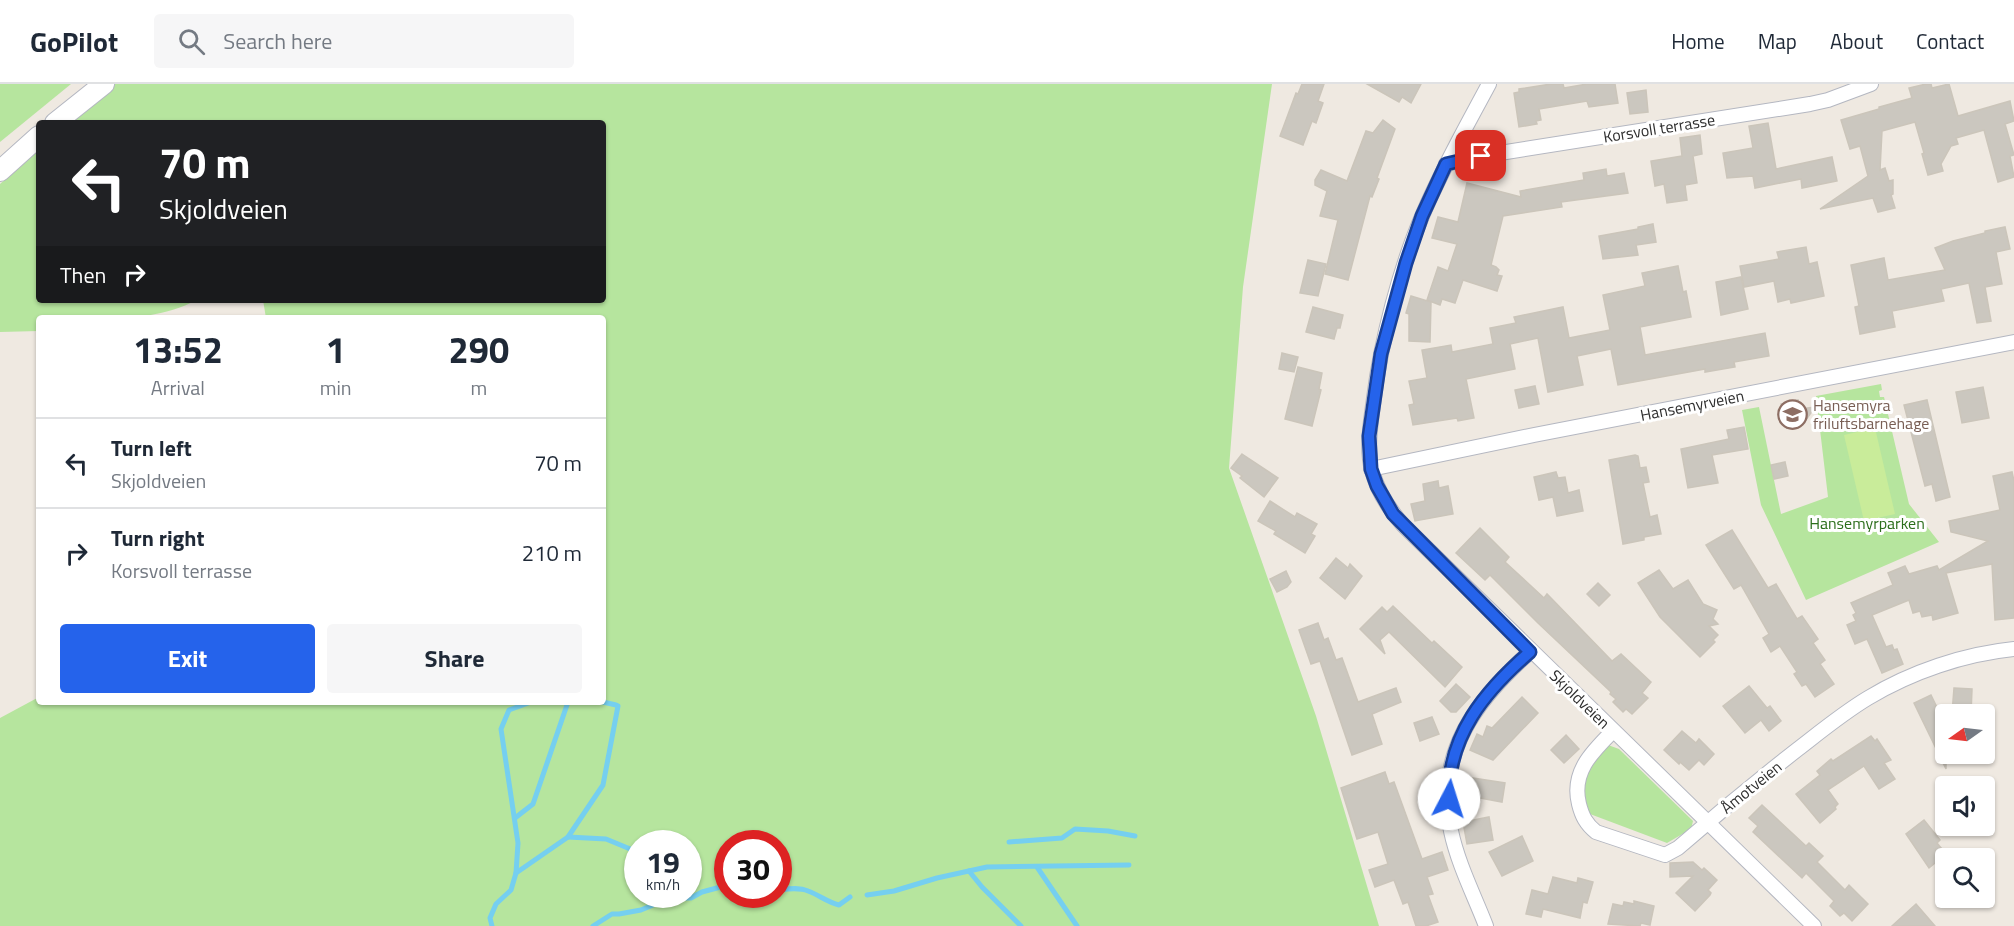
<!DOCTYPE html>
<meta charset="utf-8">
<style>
:root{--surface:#fff;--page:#f6f6f7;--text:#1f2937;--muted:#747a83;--line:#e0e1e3;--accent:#2563eb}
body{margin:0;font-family:"Titillium Web",sans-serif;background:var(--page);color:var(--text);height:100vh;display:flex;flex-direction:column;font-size:22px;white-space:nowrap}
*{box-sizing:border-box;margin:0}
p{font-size:20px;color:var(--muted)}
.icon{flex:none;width:33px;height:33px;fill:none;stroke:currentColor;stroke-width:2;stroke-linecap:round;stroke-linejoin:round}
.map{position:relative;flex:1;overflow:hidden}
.panel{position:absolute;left:36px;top:231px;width:570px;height:390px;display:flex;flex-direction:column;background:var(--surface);border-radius:6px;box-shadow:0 2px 4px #0004}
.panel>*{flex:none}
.banner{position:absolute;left:36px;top:36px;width:570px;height:183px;border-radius:6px;box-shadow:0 2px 4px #0004;background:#202124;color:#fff;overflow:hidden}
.needle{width:39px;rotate:256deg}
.tools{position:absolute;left:1935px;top:620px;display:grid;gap:12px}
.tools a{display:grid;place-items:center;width:60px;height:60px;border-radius:6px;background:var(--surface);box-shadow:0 2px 4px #0004;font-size:30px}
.speed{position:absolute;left:624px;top:746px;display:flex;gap:12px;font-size:30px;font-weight:700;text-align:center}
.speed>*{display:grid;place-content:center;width:78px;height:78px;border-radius:50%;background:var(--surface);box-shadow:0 2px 4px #0004;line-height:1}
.speed small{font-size:15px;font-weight:400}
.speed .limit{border:9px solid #d22;background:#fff;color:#111}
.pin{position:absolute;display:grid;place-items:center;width:51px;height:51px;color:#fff;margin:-26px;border-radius:12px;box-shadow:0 3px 9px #0006}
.me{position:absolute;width:66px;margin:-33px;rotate:5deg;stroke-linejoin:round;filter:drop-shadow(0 0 4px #0008)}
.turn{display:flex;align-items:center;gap:21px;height:126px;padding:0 24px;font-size:27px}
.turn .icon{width:78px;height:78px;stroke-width:2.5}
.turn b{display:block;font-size:42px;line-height:51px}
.then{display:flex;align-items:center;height:57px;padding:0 24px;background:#0003;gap:12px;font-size:22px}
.eta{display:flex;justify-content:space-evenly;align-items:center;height:102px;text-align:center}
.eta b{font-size:36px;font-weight:700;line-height:42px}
.primary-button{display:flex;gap:12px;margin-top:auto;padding:12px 24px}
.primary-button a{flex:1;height:69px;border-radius:6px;background:var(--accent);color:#fff;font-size:24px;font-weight:700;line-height:69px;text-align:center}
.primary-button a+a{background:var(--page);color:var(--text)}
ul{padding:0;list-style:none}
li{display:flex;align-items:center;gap:18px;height:90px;padding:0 24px;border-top:2px solid var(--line)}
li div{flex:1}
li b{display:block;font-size:22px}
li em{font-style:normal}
header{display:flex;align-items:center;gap:36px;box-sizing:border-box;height:84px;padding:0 30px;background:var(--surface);border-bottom:2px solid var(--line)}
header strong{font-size:28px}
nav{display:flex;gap:33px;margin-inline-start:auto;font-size:21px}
.search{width:420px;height:54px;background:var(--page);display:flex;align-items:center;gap:15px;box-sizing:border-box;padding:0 21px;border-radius:6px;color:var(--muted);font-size:22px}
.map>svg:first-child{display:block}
</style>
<header>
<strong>GoPilot</strong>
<div class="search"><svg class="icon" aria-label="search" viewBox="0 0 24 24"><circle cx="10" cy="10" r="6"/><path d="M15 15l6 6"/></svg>Search here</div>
<nav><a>Home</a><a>Map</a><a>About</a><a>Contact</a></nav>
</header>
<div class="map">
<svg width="2014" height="842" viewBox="0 0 2014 842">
<rect width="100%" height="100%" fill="#efe9e1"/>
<g fill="#b6e59e" fill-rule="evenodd">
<polygon points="0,0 71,0 0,58"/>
<path d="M111 0H1272L1243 203 1229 384 1316 632 1379 842H0V634L39 613V618H603V234H266L263 216H603V39H68ZM638 759H688V810H638ZM728 759H778V810H728Z"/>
<path d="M39 65V216H197C148 241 93 234 39 234V247L0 248V100Z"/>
<polygon points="1881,300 1882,306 1879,307 1880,313 1884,313 1909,420 1939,458 1806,516 1761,421 1742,326 1759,323 1781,430 1828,413 1816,312"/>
<path d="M1608 661 1619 665 1693 737 1691 745 1667 759 1590 730C1575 701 1583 680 1608 661Z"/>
</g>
<polygon fill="#c9ec9a" points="1875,344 1895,430 1864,437 1844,351"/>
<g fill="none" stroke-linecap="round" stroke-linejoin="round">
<g stroke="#75cff0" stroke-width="5">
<polyline points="603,618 616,621"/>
<polyline points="515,734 533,720 568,618"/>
<polyline points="568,753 606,755 635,767"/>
<polyline points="1009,758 1062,754 1075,745 1108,747 1135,752"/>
<polyline points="1037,783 1077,842"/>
<polyline points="969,787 982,803 1021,842"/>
<polyline points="516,789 568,753 603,701 618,622"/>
<path d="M778 806C788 805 799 803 808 807 819 811 827 818 839 821L850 813"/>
<polyline points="867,811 894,807 937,794 987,783 1129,781"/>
<polyline points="492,842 490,834 496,820 511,806 516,789 518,759 501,645 509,626 531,618"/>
<polyline points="593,842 612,830 619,830 641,826 670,814 691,814 702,808 728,801"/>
</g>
</g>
<g fill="#cbc7bf" stroke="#cbc5ba" stroke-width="1.5">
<polygon points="1302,0 1324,0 1318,17 1323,19 1316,39 1312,37 1303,61 1280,52 1296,9 1298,10"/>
<polygon points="1367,0 1421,0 1411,19 1402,13 1399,18"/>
<polygon points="1551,0 1563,0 1564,4 1587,0 1615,0 1618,19 1589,23 1587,17 1539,25 1541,36 1536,37 1537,40 1519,43 1514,9 1519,8 1519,5"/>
<polygon points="1926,0 1931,0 1932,4 1949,0 1958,32 2010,17 2014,37 2005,40 2014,71 2010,72 2014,93 1998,98 1984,46 1956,54 1958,60 1951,62 1941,80 1943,87 1928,91 1922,70 1924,69 1915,38 1882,47 1880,86 1885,84 1889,97 1893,96 1893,110 1891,111 1895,124 1878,128 1873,114 1820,125 1868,92 1860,62 1850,65 1841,36 1879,25 1879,23 1912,14 1909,4"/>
<polygon points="1646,6 1648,28 1630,30 1627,9"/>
<polygon points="1383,36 1395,45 1377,94 1379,95 1372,113 1370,112 1348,196 1325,190 1338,136 1320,132 1327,107 1315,101 1315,96 1321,86 1347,97 1366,47 1373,49"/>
<polygon points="1768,39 1776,85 1832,73 1837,97 1802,104 1801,95 1755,104 1753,92 1727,94 1723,69 1753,64 1749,42"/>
<polygon points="1700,51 1702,70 1693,72 1697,99 1685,101 1687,116 1667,119 1664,100 1655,102 1651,77 1682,72 1680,54"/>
<polygon points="1606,85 1607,92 1624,89 1628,109 1561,118 1562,123 1503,132 1491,181 1496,183 1499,186 1497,191 1502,192 1497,207 1463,196 1455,219 1442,215 1440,221 1427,216 1438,183 1448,187 1457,160 1432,154 1438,133 1458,138 1467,99 1521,113 1520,107 1584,96 1583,89"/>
<polygon points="1653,140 1656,158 1636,161 1638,171 1603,175 1599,152 1638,145 1638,143"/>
<polygon points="2005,143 2010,165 1996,168 2002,200 1985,203 1991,237 1977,239 1969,199 1941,205 1944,217 1892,227 1895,243 1860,250 1855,223 1859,222 1851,181 1884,174 1888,196 1945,186 1935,164 1953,157 1985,149 1985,147"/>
<polygon points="1806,163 1809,180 1817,178 1824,212 1791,219 1790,215 1778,218 1774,197 1744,203 1740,182 1779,175 1777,168"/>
<polygon points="1308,176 1326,180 1318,212 1300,209"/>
<polygon points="1678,182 1683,208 1686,207 1691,233 1640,243 1645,271 1765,249 1769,272 1734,278 1735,283 1705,288 1705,285 1618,301 1611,265 1577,272 1583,301 1548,308 1538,254 1510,260 1515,285 1466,295 1474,334 1458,337 1457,334 1413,341 1409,321 1414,320 1409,297 1427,294 1422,266 1451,261 1452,268 1493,260 1490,244 1516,239 1514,233 1563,223 1569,254 1610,246 1603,211 1645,202 1642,189"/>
<polygon points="1741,193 1748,225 1721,231 1716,198"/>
<polygon points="1411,212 1431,218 1430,258 1409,257 1409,230 1406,229"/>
<polygon points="1313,223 1343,231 1340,244 1337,244 1334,255 1306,248"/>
<polygon points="1282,269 1298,273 1294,288 1279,285"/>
<polygon points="1298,283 1322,289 1319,305 1321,306 1312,342 1285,335"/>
<polygon points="1535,302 1539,320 1519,324 1515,306"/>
<polygon points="1983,303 1989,334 1962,339 1956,308"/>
<polygon points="1798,316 1800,325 1815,323 1803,340 1787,344 1781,320"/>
<polygon points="1927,316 1950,413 1936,417 1932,400 1925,402 1904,321"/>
<polygon points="1744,343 1748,365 1712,371 1718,399 1688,404 1681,365 1729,355 1727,346"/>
<polygon points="1242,370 1278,394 1264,413 1240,394 1242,392 1231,384"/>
<polygon points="1635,371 1638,372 1640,384 1646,383 1649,398 1643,399 1650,433 1657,431 1661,450 1644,453 1644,456 1623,460 1609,376"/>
<polygon points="1785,378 1788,392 1774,395 1771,381"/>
<polygon points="1556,388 1558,394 1565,393 1568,409 1579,406 1583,427 1557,432 1553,413 1539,416 1534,393"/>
<polygon points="2012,388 2014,397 2014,534 1995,536 1992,480 1946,489 1958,529 1933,536 1932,531 1922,533 1920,527 1913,529 1909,516 1872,531 1886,563 1892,561 1894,566 1897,565 1903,580 1882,589 1867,555 1855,560 1847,541 1856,537 1853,531 1856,529 1851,519 1893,501 1888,489 1905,482 1909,490 1937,482 1939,486 1988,457 1951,448 1949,437 2000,426 1993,392"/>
<polygon points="1438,397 1439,404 1448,402 1453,430 1415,437 1411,420 1425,417 1423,400"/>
<polygon points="1270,417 1295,433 1297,429 1317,440 1311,450 1315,452 1305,469 1274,450 1276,447 1258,437"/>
<polygon points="1480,444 1509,473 1505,478 1544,514 1547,510 1612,577 1621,570 1651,598 1642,609 1648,614 1632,630 1626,625 1623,628 1613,618 1616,615 1610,610 1611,608 1538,539 1490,491 1485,496 1456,469"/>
<polygon points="1732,446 1768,504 1776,500 1797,535 1802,532 1818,555 1813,559 1825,576 1820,580 1834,600 1815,613 1806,600 1802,602 1794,590 1797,588 1780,562 1771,568 1763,554 1769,550 1741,501 1734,505 1706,461"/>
<polygon points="1336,474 1348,484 1350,480 1362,492 1345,515 1320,494"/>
<polygon points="1659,486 1673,505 1688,496 1703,520 1717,526 1713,535 1718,540 1709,542 1718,551 1713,556 1715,558 1700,573 1660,533 1638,499"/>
<polygon points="1286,487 1291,498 1287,503 1277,508 1270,495"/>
<polygon points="1598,499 1610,511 1599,522 1587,510"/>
<polygon points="1393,522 1432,559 1434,557 1462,583 1445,603 1389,548 1380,556 1385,570 1360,545 1382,523 1387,528"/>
<polygon points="1318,539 1324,556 1328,554 1336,576 1342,574 1358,618 1396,604 1401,618 1372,630 1382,660 1352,671 1320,577 1311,580 1299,546"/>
<polygon points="1456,600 1470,613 1456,628 1451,628 1440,617"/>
<polygon points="1749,602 1767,624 1770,622 1781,637 1769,647 1761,636 1745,649 1723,622"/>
<polygon points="1954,604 1972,605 1971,630 1952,630"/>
<polygon points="1931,611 1946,642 1946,685 1914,619"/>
<polygon points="1522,613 1538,629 1493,676 1470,666 1477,650 1483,653 1487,642 1492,644"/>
<polygon points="1432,633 1439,650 1420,657 1414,639"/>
<polygon points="1682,647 1696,659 1699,655 1714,670 1704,681 1699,676 1689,686 1680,678 1679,680 1664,666"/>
<polygon points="1566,651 1579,665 1564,679 1551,666"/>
<polygon points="1871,652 1875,657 1877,655 1891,676 1884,679 1895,695 1879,705 1864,682 1828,706 1838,720 1835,723 1836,725 1820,739 1796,710 1820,691 1817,687 1831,675 1833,677"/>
<polygon points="1385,688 1389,700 1394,698 1422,775 1442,768 1448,786 1427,793 1433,810 1428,811 1438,838 1426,842 1416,842 1408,818 1403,820 1394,796 1375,803 1369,786 1388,780 1378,748 1357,755 1341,704"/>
<polygon points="1473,694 1505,699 1502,718 1469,712"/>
<polygon points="1762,721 1806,762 1809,759 1823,772 1817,778 1845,806 1849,801 1868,820 1852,837 1844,829 1840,832 1830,822 1834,817 1806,789 1802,794 1753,748 1758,742 1749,734"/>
<polygon points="1489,733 1493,756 1467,760 1463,738"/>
<polygon points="1924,736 1940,756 1937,759 1946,770 1929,784 1906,750"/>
<polygon points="1522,752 1533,777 1502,792 1489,768"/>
<polygon points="1693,778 1702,786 1704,784 1717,796 1708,806 1711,809 1710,811 1695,827 1676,809 1693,792 1670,793 1670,779"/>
<polygon points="1553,793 1577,799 1578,794 1593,798 1587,819 1583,818 1580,834 1543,825 1541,833 1526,830 1532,806 1548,810"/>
<polygon points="1634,817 1654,822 1650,841 1641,839 1640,842 1608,840 1613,820 1623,822 1624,818 1634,820"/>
<polygon points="1916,820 1935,842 1892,842"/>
</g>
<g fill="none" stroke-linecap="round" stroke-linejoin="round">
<defs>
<g id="street">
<path d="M1489 0C1466 43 1442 85 1423 130 1400 183 1381 257 1374 314 1371 337 1366 363 1372 386 1377 407 1389 425 1403 441L1814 842"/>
<polyline points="1446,80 1481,72 1810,20 1828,16 1871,0"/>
<polyline points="1371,385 1534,351 2014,258"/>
<path d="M1613 647C1592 668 1571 688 1579 720 1582 732 1586 740 1596 748L1665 771 1678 764C1717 730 1757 697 1798 665 1820 648 1843 629 1868 614 1911 588 1964 570 2014 565"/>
<path d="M1486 842C1474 811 1458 780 1451 747 1435 669 1476 616 1530 568"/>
</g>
<g id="secondary">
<polyline points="55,39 104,0"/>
<polyline points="0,87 39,52"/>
</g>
</defs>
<use href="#street" stroke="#b4b7c1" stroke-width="16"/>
<use href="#secondary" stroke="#b4b7c1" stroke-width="22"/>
<use href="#street" stroke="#fff" stroke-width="14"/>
<use href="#secondary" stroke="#fff" stroke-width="20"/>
</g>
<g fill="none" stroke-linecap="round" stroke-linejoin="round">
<defs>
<path id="route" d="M1449 715C1447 652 1485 607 1530 568L1393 430 1377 402 1371 385 1369 352 1381 270 1406 179 1422 132 1446 80 1481 72"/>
</defs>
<use href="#route" stroke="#184099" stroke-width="15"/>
<use href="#route" stroke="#2563eb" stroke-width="10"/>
</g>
<defs>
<symbol id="school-ring" viewBox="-11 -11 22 22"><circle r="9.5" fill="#fff" stroke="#8d6e63" stroke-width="1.5"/><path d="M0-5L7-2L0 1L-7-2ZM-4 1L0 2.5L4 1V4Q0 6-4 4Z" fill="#8d6e63"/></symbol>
</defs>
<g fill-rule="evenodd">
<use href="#school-ring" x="1776" y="314" width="33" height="33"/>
</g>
<g text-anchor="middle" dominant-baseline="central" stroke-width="6" stroke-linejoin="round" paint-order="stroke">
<g font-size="16" fill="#2e2e2e" stroke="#fff">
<text transform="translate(1659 44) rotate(-9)">Korsvoll terrasse</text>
<text transform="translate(1692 321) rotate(-11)">Hansemyrveien</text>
<text transform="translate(1580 615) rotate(44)">Skjoldveien</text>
<text transform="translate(1751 703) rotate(-39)">Åmotveien</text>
</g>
<g font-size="16" fill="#785e54" stroke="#fff" text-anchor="start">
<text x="1813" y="321">Hansemyra<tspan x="1813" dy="18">friluftsbarnehage</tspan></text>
</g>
<g font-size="16" fill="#2c6e1b" stroke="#fff">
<text x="1867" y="439">Hansemyrparken</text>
</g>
</g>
</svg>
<div class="tools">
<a><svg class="needle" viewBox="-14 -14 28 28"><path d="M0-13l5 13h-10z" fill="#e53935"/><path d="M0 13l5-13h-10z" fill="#747a83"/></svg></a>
<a><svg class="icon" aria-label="sound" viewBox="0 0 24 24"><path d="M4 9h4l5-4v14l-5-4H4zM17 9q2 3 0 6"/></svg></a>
<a><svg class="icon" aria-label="search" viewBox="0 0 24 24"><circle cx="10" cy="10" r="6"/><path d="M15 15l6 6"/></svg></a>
</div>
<div class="speed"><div>19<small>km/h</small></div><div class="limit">30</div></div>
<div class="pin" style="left:1481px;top:72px;background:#d93025"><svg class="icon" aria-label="arrive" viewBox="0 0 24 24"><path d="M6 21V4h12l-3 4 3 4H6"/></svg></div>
<svg class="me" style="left:1449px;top:715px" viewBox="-20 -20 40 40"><circle r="19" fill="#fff"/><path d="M0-13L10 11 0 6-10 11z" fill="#2563eb"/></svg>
<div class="banner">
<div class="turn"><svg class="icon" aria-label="left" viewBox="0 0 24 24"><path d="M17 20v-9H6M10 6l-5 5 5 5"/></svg><div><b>70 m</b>Skjoldveien</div></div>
<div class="then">Then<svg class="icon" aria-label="right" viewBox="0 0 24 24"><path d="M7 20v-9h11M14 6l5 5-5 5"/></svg></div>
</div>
<section class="panel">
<div class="eta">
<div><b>13:52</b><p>Arrival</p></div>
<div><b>1</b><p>min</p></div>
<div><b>290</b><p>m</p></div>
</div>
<ul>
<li><svg class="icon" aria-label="left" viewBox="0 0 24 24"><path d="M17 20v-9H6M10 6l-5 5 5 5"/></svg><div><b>Turn left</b><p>Skjoldveien</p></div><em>70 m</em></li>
<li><svg class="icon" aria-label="right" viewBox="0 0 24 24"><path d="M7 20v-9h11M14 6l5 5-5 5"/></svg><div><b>Turn right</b><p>Korsvoll terrasse</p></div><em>210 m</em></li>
</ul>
<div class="primary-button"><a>Exit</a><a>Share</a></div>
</section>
</div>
